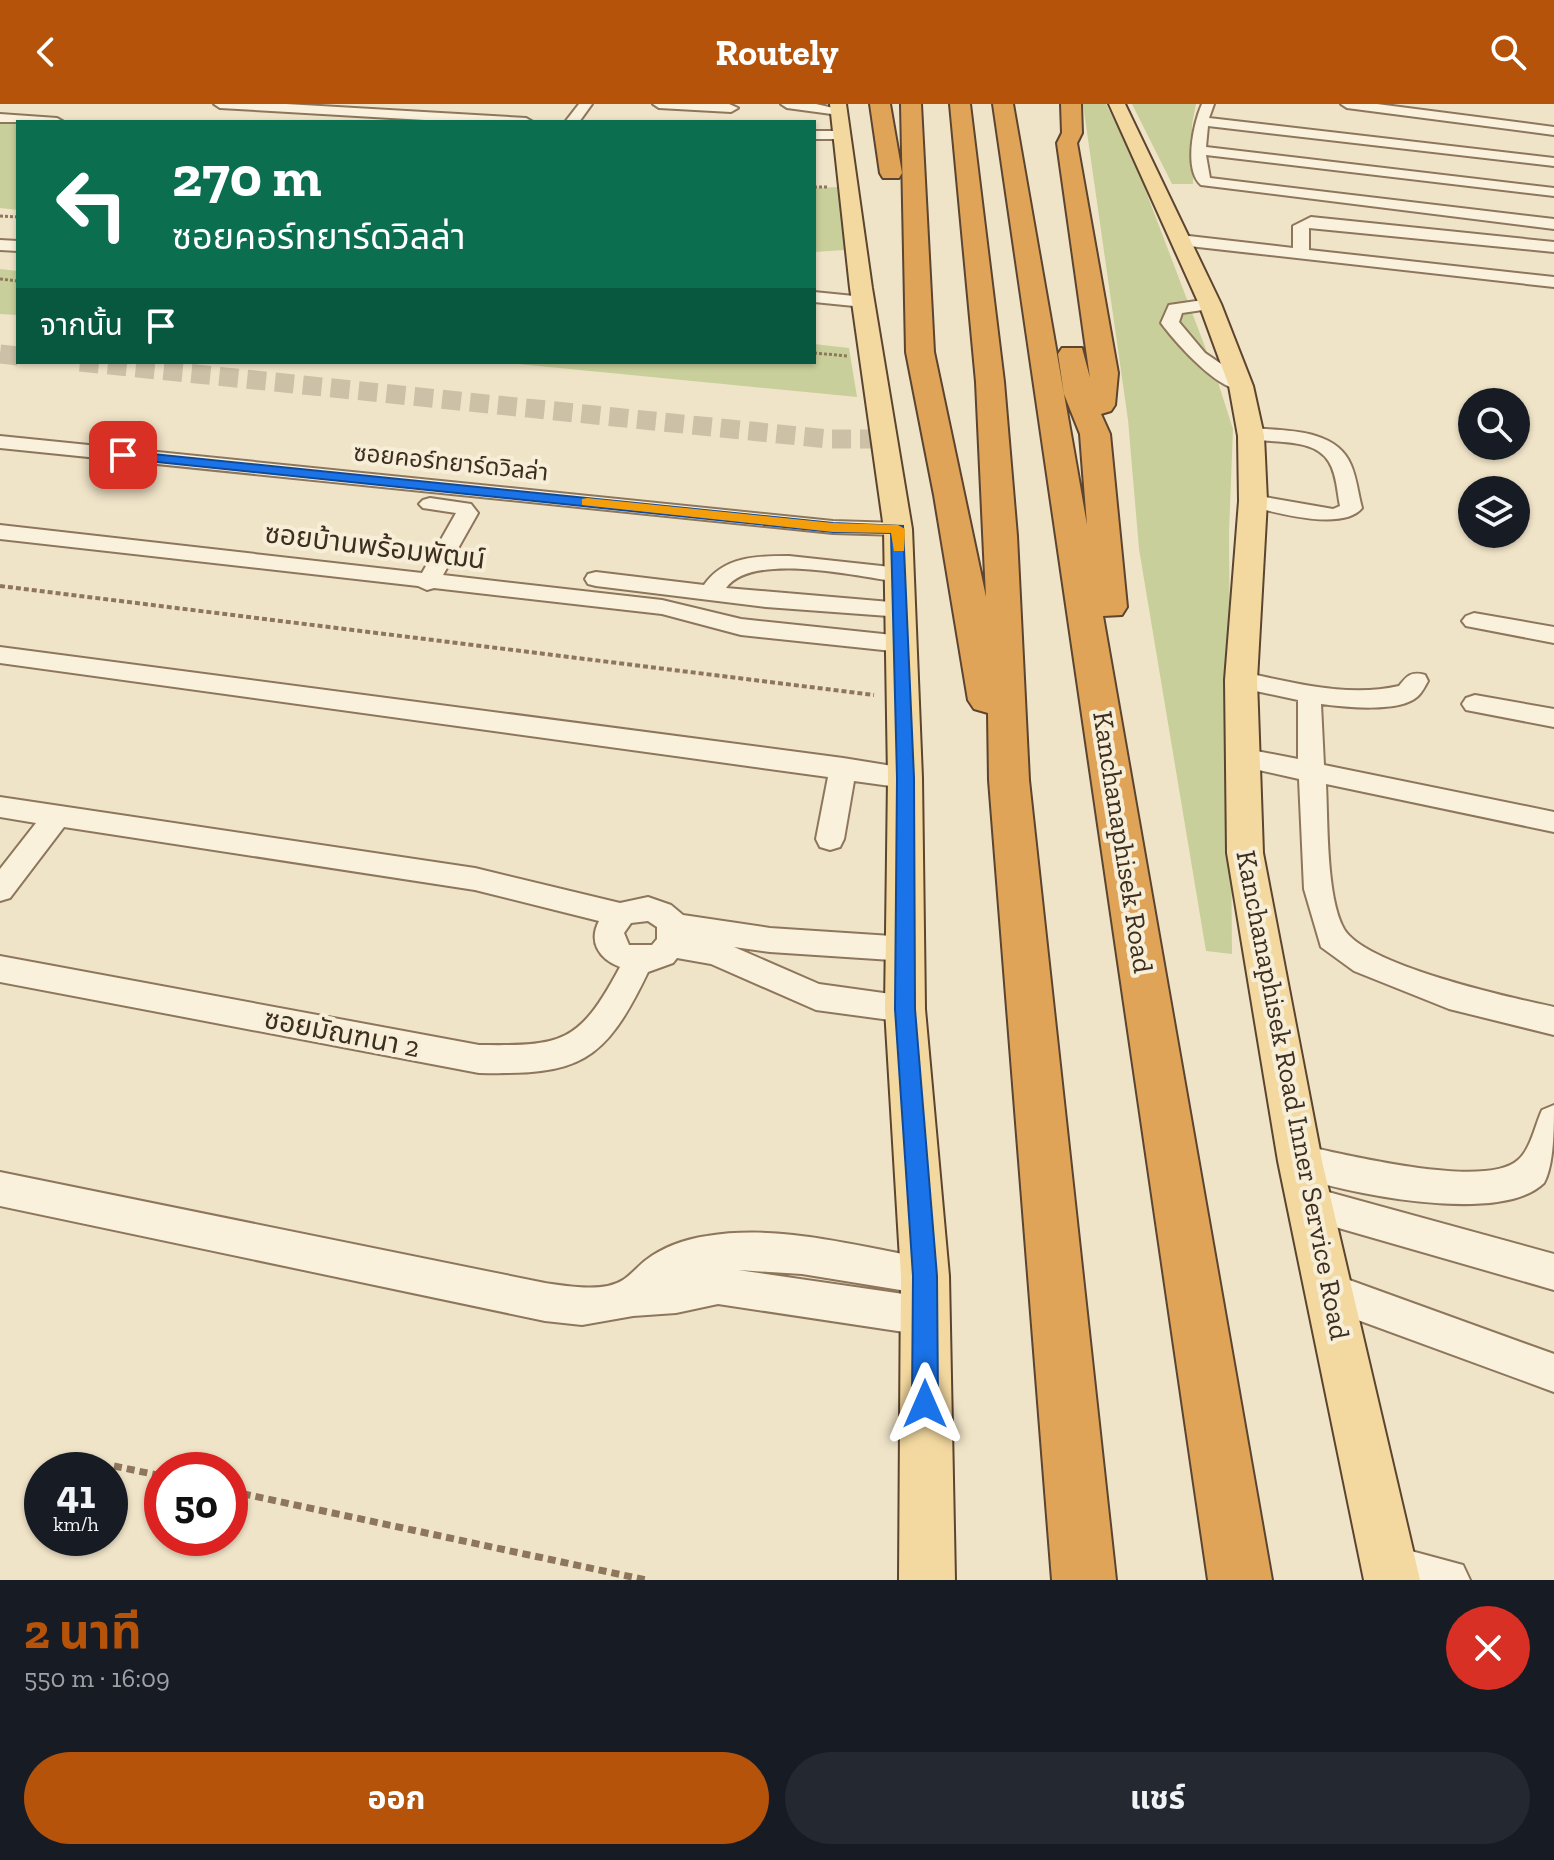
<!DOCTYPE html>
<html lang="th">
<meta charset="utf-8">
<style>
:root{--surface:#171b24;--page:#242831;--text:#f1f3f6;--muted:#9ea1a6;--accent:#b45309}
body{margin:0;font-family:"Zilla Slab","Noto Sans Thai",serif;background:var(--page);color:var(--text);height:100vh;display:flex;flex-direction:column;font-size:30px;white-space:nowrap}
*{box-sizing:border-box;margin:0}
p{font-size:26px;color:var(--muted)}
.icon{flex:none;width:44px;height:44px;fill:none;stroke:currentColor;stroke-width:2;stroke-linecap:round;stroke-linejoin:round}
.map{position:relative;height:1476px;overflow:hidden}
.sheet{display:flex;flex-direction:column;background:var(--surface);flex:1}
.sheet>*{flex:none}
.top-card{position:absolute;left:16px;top:16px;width:800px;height:244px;border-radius:0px;box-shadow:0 2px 6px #0004;background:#0b6e4f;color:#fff;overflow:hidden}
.buttons{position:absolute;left:1458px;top:284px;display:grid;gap:16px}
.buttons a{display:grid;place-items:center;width:72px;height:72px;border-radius:50%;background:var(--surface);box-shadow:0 2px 6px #0004;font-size:40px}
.speed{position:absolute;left:24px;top:1348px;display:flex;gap:16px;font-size:40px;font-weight:700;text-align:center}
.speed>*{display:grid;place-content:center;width:104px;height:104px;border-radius:50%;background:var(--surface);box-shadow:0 2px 6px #0004;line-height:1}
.speed small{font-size:20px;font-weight:400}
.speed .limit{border:12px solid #d22;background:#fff;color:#111}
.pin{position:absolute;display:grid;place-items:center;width:68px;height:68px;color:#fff;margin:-34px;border-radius:16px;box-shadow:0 4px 12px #0006}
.me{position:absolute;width:88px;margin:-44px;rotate:0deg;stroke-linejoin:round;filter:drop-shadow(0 0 6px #0008)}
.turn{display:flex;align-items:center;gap:28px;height:168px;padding:0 24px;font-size:36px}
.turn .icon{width:104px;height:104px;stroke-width:2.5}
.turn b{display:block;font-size:56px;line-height:68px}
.then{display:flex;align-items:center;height:76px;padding:0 24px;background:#0003;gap:16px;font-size:30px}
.round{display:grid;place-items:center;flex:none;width:84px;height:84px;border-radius:42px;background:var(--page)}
.summary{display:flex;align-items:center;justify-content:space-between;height:136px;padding:0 24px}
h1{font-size:48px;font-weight:700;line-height:60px;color:var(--accent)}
.button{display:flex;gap:16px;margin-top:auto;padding:16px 24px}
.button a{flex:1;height:92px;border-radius:48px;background:var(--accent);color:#fff;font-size:32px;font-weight:700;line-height:92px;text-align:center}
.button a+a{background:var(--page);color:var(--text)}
header{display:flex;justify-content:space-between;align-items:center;height:104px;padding:0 24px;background:var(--accent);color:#fff;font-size:36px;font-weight:700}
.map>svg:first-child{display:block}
</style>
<header><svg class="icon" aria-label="back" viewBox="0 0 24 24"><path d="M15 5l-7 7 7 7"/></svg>Routely<svg class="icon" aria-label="search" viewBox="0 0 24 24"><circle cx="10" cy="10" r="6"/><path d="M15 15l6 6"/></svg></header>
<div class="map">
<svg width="1554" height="1476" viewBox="0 0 1554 1476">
<rect width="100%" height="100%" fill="#f0e4c8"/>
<g fill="#c9cf9b">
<polygon points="1083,0 1106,0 1134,56 1215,269 1233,325 1229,429 1232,850 1206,847 1139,445 1128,316"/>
<polygon points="1132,0 1196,0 1192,20 1193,80 1172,80"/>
<polygon points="0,18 18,19 18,106 0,104"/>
<polygon points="838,83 845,146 815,148 814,151 814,84"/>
<polygon points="0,165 18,167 18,211 0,210"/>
<polygon points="814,240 849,244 857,293 497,258 814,258"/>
</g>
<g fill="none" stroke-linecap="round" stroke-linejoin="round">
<g stroke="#ccc0a6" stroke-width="19" stroke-dasharray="19 9" stroke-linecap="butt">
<polyline points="0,250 18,252"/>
<polyline points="80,258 828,335 886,335"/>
</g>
<defs>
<g id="minor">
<polygon points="214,0 286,0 526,14 533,18 459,18 220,4"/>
<polygon points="579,0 592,0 579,18 565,18"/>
<polygon points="653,0 729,0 738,4 731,8 659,4"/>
<polygon points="781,0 816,0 846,7 839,11 787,4"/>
<path d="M1202 0H1214L1209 14 1554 54V62L1208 22 1206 43 1554 84V92L1206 51 1210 74 1554 115V125L1201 81C1183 65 1194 18 1202 0Z"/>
<polygon points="1341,0 1377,0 1554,23 1554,31 1347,4"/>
<polygon points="0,10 57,14 64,18 0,18"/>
<polygon points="814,27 840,27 847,31 840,35 814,35"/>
<polygon points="1311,113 1554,138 1554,148 1309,124 1309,146 1554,173 1554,183 1180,141 1172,136 1180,131 1293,144 1293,122"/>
<polygon points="0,136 18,137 18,147 0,146"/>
<polygon points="814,188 864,193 872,198 864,203 814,198"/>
<path d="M1210 195 1216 196 1219 200 1216 204 1182 209 1179 218 1205 249 1248 278 1250 282 1248 286C1222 292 1176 239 1161 219L1169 201Z"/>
<path d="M1251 324C1284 327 1336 324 1351 361 1357 375 1358 390 1362 404 1343 428 1273 408 1246 401L1242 397 1253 391 1333 405 1340 402C1337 388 1337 371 1329 358 1314 332 1269 340 1244 334L1241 330Z"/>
<polygon points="0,332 833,417 898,419 909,425 898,431 833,429 0,344"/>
<polygon points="430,394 471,400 478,409 443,471 662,496 741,515 902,532 910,534 914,540 910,546 902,548 741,531 662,510 434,484 427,486 418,482 0,435 0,421 422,469 456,409 423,404 419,400 423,396"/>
<path d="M789 452 900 464 908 466 911 471 908 476 900 478C860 473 752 447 726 484L902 499 910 501 914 506 910 511 902 513 766 503 596 482 588 480 585 475 588 470 596 468 704 481C724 452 757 452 789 452Z"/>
<polygon points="1474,509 1554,523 1554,539 1466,522 1462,517 1466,512"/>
<polygon points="0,543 843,654 905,664 914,667 918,674 914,681 905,684 854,677 844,735 840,743 830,746 820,743 816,735 828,673 0,559"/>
<path d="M1241 568C1293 578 1346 594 1399 582 1407 572 1411 567 1425 571L1428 577C1425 582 1422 589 1417 593 1399 609 1343 603 1321 600L1324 661 1554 708V728L1326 680C1328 718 1326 793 1344 825 1366 862 1512 894 1554 903V931L1449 905 1354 867 1321 843 1304 785 1299 675 1232 660 1228 653 1232 646 1241 644 1298 655V596L1232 582 1229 576 1232 570Z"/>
<polygon points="1475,591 1554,605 1554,623 1466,606 1462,600 1466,594"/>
<path d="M0 693 475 764 620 799 648 793 671 801 683 811 770 824 907 833 918 836 922 845 918 854 907 857 770 848 734 843 819 880 905 892 916 895 921 905 916 915 905 918 816 906 711 860 677 854 673 859 648 868C604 960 579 971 479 969L0 878V852L479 941C562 942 579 940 620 863 599 855 588 838 599 817L475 786 64 723 10 794 0 797V765L36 719 0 713ZM648 817 657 823V835L652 841H629L624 829 631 819Z"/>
<path d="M1554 1001C1554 1024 1554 1061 1544 1079 1500 1122 1341 1089 1288 1069L1283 1057 1288 1045 1300 1041C1344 1050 1485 1086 1518 1056 1531 1045 1535 1021 1542 1006Z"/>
<path d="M0 1068 545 1179C567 1182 603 1189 623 1176 631 1171 638 1162 646 1156 663 1143 686 1135 707 1132 779 1120 855 1142 925 1154L938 1159 943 1172 938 1185 925 1190 802 1170 738 1166 924 1193 937 1199 943 1212 937 1225 924 1231 718 1200 676 1209 633 1212 582 1221 545 1217 0 1102Z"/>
<polygon points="1310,1083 1554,1150 1554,1186 1297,1112 1292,1100 1297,1088"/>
<polygon points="1330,1169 1554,1250 1554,1288 1317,1201 1311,1188 1317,1175"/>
<polygon points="1389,1441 1463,1461 1470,1476 1373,1476 1368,1462 1374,1447"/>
</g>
<g id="major">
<polygon points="830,0 846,0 872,184 912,425 922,674 925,905 949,1172 955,1476 899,1476 901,1172 885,905 888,674 884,425 850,184"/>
<polygon points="1109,0 1125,0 1221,200 1253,282 1264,332 1267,397 1257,576 1263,749 1322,1057 1420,1476 1364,1476 1278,1057 1227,749 1225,576 1239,397 1238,332 1229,282 1199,200"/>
</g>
<g id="highway">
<polygon points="870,0 890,0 902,69 899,74 883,74 880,69"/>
<polygon points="901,0 921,0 934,248 986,493 976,278 950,0 970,0 1004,278 1017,432 1029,676 1116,1476 1052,1476 989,676 988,609 974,605 968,596 934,391 906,248"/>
<polygon points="993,0 1013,0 1087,421 1080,330 1064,290 1058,250 1062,244 1082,244 1090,274 1057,39 1062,29 1061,0 1081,0 1082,29 1077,39 1118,269 1115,301 1111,307 1101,310 1110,330 1127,503 1122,511 1103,512 1272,1476 1208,1476"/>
</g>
</defs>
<use href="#minor" stroke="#8d765c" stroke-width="4"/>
<use href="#major" stroke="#5b4430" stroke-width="4"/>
<use href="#highway" stroke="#5b4430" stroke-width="4"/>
<g stroke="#8d765c" stroke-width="3" stroke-dasharray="3 2" stroke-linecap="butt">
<polyline points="814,83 828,83"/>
<polyline points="0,112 18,113"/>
<polyline points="0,175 18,177"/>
<polyline points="814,249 848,252"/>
</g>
<polyline stroke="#8d765c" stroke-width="4" stroke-dasharray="5 3" stroke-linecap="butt" points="0,482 874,591"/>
<g stroke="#8d765c" stroke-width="7" stroke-dasharray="8 5" stroke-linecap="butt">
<polyline points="114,1362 162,1372"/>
<polyline points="230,1387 646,1476"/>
</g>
<use href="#minor" fill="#faf1dc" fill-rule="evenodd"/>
<use href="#major" fill="#f3d9a0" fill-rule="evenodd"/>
<use href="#highway" fill="#e0a458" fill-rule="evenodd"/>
</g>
<polygon fill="#1a73e8" stroke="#114b97" stroke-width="2" points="123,347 833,419 903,422 914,674 915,905 937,1172 938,1300 934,1309 925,1313 916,1309 912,1300 913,1172 895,905 897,674 891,429 833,428 119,354 119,348"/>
<polygon fill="#f59e0b" points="587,394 833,419 898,421 905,425 904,447 894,447 891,429 833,428 582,401 582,395"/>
<g text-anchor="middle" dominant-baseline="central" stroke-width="8" stroke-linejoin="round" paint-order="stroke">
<g font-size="24" fill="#3d2e20" stroke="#f7eed8">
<text transform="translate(451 358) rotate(6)">ซอยคอร์ทยาร์ดวิลล่า</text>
</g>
<g font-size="28" fill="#3d2e20" stroke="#f7eed8">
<text transform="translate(375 442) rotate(7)">ซอยบ้านพร้อมพัฒน์</text>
<text transform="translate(1123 738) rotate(81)">Kanchanaphisek Road</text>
<text transform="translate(342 929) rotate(11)">ซอยมัณฑนา 2</text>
<text transform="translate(1293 991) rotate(79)">Kanchanaphisek Road Inner Service Road</text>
</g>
</g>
</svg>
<div class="buttons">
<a><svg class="icon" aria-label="search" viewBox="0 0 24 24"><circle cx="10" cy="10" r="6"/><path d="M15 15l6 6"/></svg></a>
<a><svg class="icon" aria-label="layers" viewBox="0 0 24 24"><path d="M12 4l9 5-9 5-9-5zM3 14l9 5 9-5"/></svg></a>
</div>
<div class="speed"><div>41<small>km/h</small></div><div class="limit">50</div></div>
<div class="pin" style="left:123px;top:351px;background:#d93025"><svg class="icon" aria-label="arrive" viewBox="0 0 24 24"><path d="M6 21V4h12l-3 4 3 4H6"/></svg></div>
<svg class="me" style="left:925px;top:1300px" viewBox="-20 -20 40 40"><path d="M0-17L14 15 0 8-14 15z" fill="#1a73e8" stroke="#fff" stroke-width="4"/></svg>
<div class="top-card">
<div class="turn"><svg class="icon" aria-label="left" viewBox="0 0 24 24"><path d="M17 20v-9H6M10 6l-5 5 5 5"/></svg><div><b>270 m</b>ซอยคอร์ทยาร์ดวิลล่า</div></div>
<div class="then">จากนั้น<svg class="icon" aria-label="arrive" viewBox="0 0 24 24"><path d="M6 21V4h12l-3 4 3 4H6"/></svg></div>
</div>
</div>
<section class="sheet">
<div class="summary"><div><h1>2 นาที</h1><p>550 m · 16:09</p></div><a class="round" style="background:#d93025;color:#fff"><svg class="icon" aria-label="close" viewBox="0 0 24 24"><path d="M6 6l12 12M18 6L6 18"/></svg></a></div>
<div class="button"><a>ออก</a><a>แชร์</a></div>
</section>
